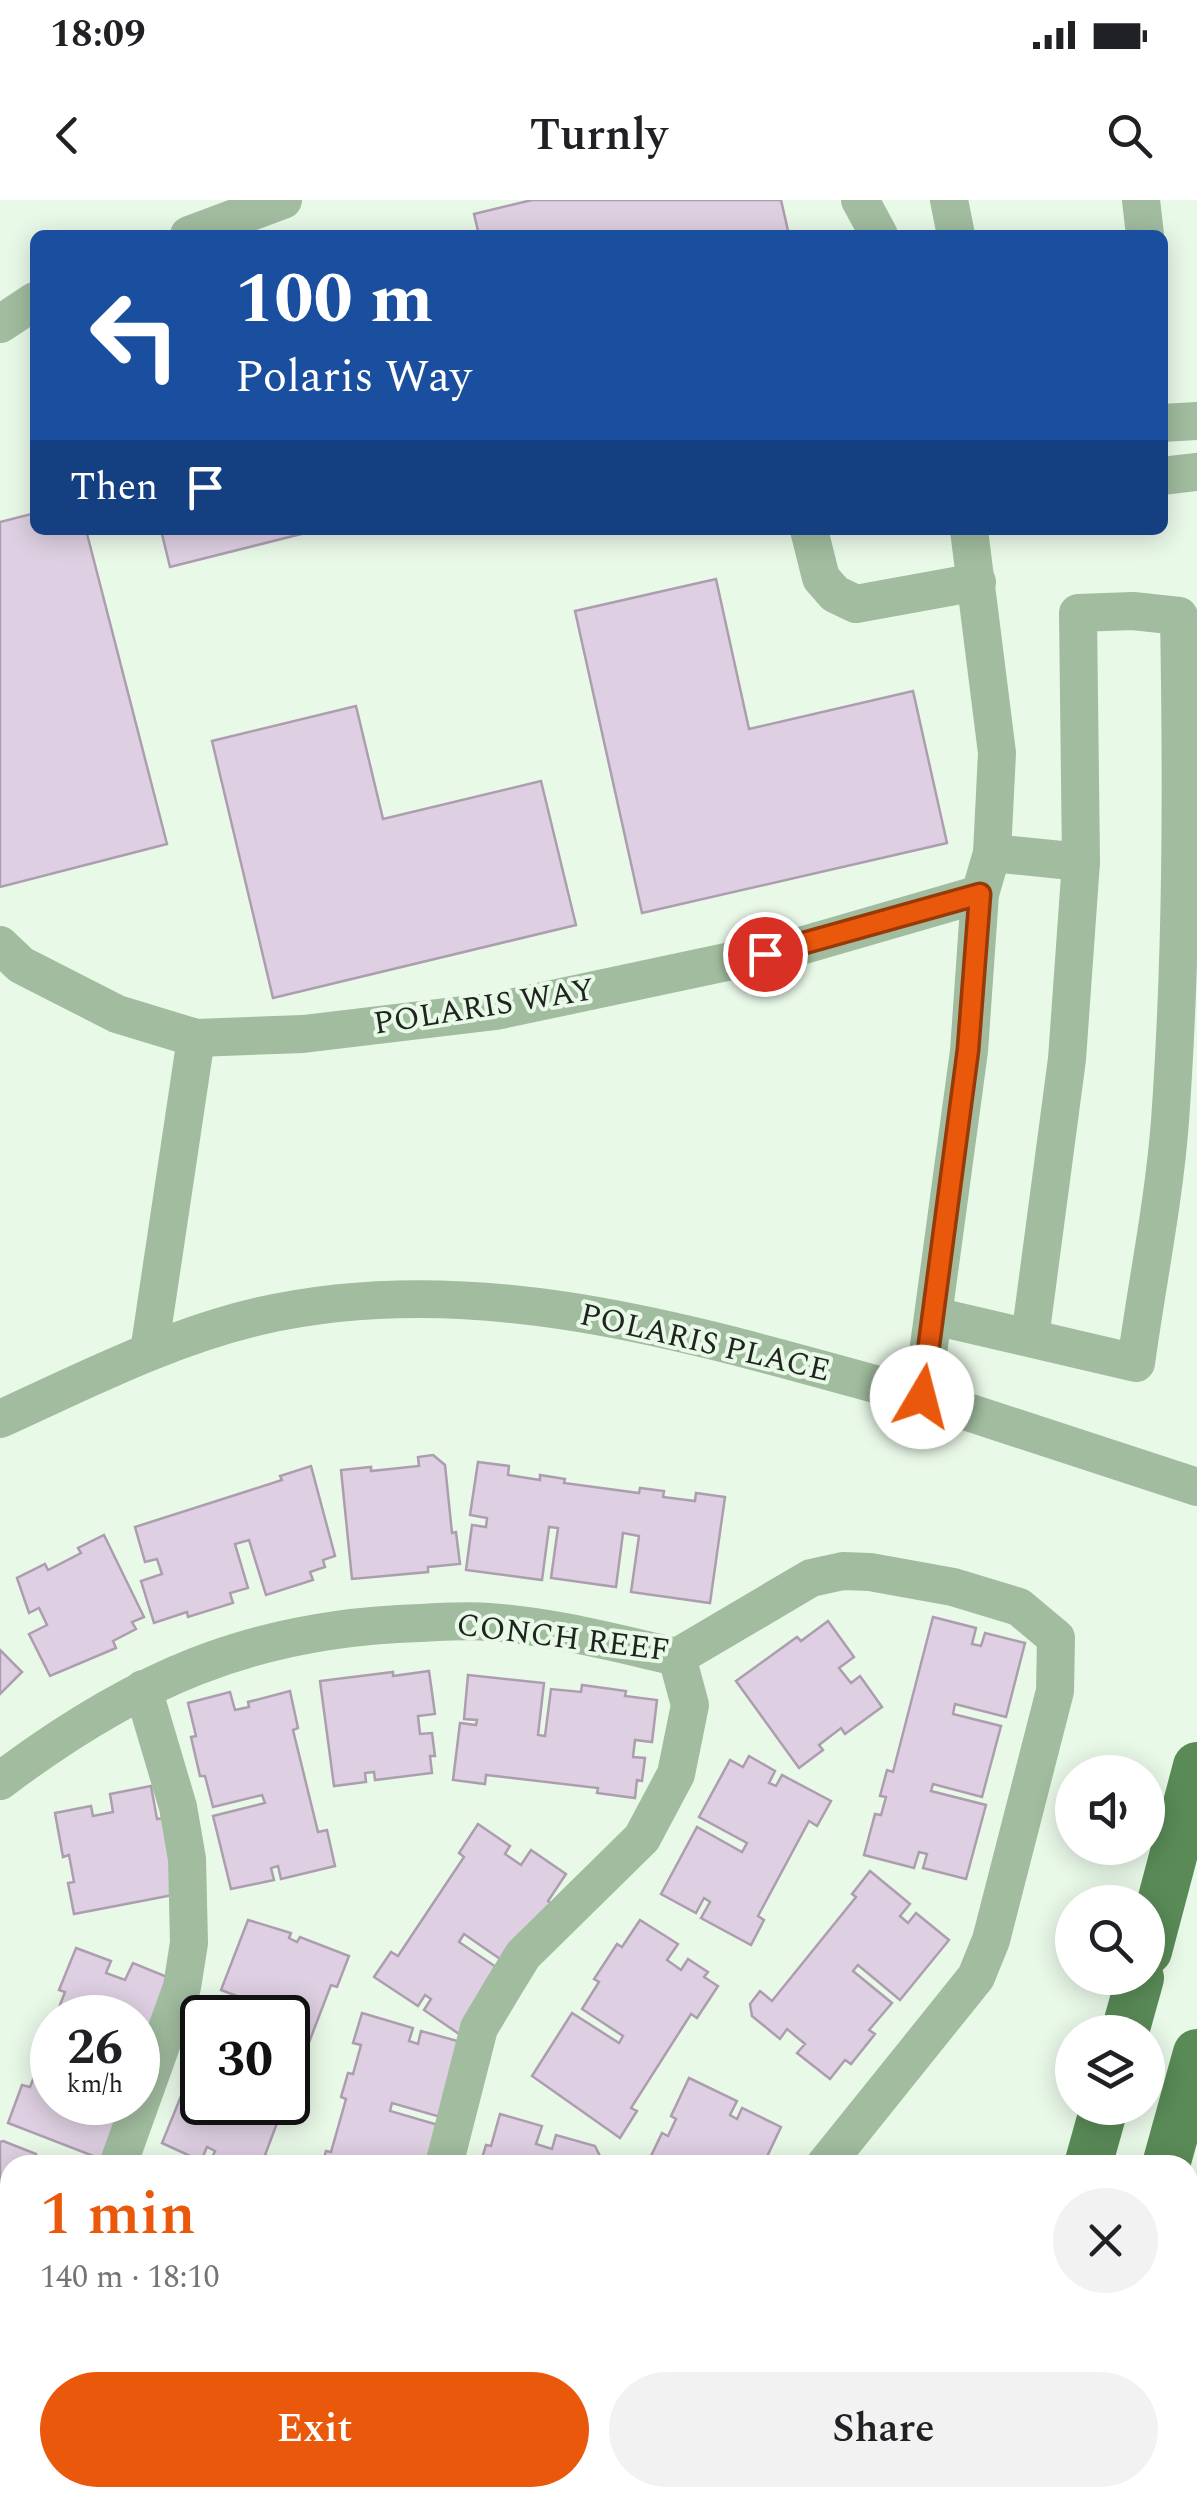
<!DOCTYPE html>
<meta charset="utf-8">
<style>
:root{--surface:#fff;--page:#f2f2f2;--text:#202124;--muted:#757577;--accent:#ea580c}
body{margin:0;font-family:Spectral,serif;background:var(--page);color:var(--text);height:100vh;display:flex;flex-direction:column;font-size:38px;white-space:nowrap}
*{box-sizing:border-box;margin:0}
p{font-size:32px;color:var(--muted)}
.icon{flex:none;width:55px;height:55px;fill:none;stroke:currentColor;stroke-width:2;stroke-linecap:round;stroke-linejoin:round}
.map{position:relative;flex:1;overflow:hidden}
.side{position:absolute;left:0px;top:1955px;width:1198px;height:352px;display:flex;flex-direction:column;background:var(--surface);border-radius:30px 30px 0 0;box-shadow:0 5px 25px #0003}
.side>*{flex:none}
.hud{position:absolute;left:30px;top:30px;width:1138px;height:305px;border-radius:15px;box-shadow:0 5px 25px #0003;background:#1a4fa0;color:#fff;overflow:hidden}
.tools{position:absolute;left:1055px;top:1555px;display:grid;gap:20px}
.tools a{display:grid;place-items:center;width:110px;height:110px;border-radius:50%;background:var(--surface);box-shadow:0 5px 25px #0003;font-size:50px}
.speed{position:absolute;left:30px;top:1795px;display:flex;gap:20px;font-size:50px;font-weight:700;text-align:center}
.speed>*{display:grid;place-content:center;width:130px;height:130px;border-radius:50%;background:var(--surface);box-shadow:0 5px 25px #0003;line-height:1}
.speed small{font-size:25px;font-weight:400}
.speed .limit{border:5px solid #111;border-radius:15px;background:#fff;color:#111}
.pin{position:absolute;display:grid;place-items:center;width:85px;height:85px;color:#fff;margin:-42px;border:5px solid #fff;border-radius:50%;box-shadow:0 2px 10px #0007}
.me{position:absolute;width:110px;margin:-55px;rotate:8deg;stroke-linejoin:round;filter:drop-shadow(0 0 8px #0008)}
.turn{display:flex;align-items:center;gap:35px;height:210px;padding:0 40px;font-size:45px}
.turn .icon{width:130px;height:130px;stroke-width:2.5}
.turn b{display:block;font-size:70px;line-height:85px}
.then{display:flex;align-items:center;height:95px;padding:0 40px;background:#0003;gap:20px;font-size:38px}
.round{display:grid;place-items:center;flex:none;width:105px;height:105px;border-radius:52px;background:var(--page)}
.headline{display:flex;align-items:center;justify-content:space-between;height:170px;padding:0 40px}
h1{font-size:60px;font-weight:600;line-height:75px;color:var(--accent)}
.button{display:flex;gap:20px;margin-top:auto;padding:20px 40px}
.button a{flex:1;height:115px;border-radius:60px;background:var(--accent);color:#fff;font-size:40px;font-weight:600;line-height:115px;text-align:center}
.button a+a{background:var(--page);color:var(--text)}
.status{display:flex;justify-content:space-between;align-items:center;height:70px;padding:0 50px;background:var(--surface);direction:ltr}
.status svg{height:28px;fill:currentColor}
header{display:flex;justify-content:space-between;align-items:center;height:130px;padding:0 40px;background:var(--surface);font-size:45px;font-weight:600}
.map>svg:first-child{display:block}
</style>
<div class="status"><b>18:09</b><svg viewBox="0 0 49 12"><path d="M0 12V9h3v3zM5 12V6h3v6zM10 12V3h3v9zM15 12V0h3v12zM26 1h20v11H26zM47 4h2v5h-2z"/></svg></div>
<header><svg class="icon" aria-label="back" viewBox="0 0 24 24"><path d="M15 5l-7 7 7 7"/></svg>Turnly<svg class="icon" aria-label="search" viewBox="0 0 24 24"><circle cx="10" cy="10" r="6"/><path d="M15 15l6 6"/></svg></header>
<div class="map">
<svg width="1197" height="2306" viewBox="0 0 1197 2306">
<rect width="100%" height="100%" fill="#e9f9e8"/>
<g fill="#ded0e2" stroke="#ac9eaf" stroke-width="2.5">
<polygon points="532,0 781,0 789,35 479,35 474,14"/>
<polygon points="35,313 35,330 86,330 167,644 0,687 0,322"/>
<polygon points="161,330 317,330 170,367"/>
<polygon points="716,379 749,529 913,491 947,643 642,713 575,411"/>
<polygon points="356,506 383,619 541,581 576,725 273,798 212,541"/>
<polygon points="433,1255 445,1265 452,1333 456,1332 460,1364 428,1367 428,1372 352,1379 341,1270 371,1267 371,1271 419,1266 418,1257"/>
<polygon points="478,1262 509,1266 508,1275 540,1280 540,1275 565,1279 564,1283 639,1293 640,1288 664,1291 663,1297 695,1301 696,1293 725,1297 710,1403 631,1392 639,1336 623,1333 616,1387 551,1378 558,1328 549,1327 542,1380 466,1370 472,1325 486,1327 487,1318 470,1315"/>
<polygon points="311,1266 335,1356 323,1360 325,1367 310,1372 313,1380 266,1395 249,1340 235,1344 248,1388 230,1393 233,1403 188,1417 187,1412 154,1423 141,1381 162,1374 157,1359 145,1362 135,1327 282,1280 280,1276"/>
<polygon points="104,1335 144,1417 132,1422 136,1429 113,1441 116,1448 50,1476 29,1434 47,1425 39,1408 29,1413 17,1378 45,1364 48,1370 81,1353 78,1348"/>
<polygon points="933,1417 976,1428 972,1444 981,1446 985,1433 1025,1443 1006,1517 955,1504 953,1514 1001,1526 982,1597 933,1584 931,1591 986,1605 966,1679 923,1668 927,1654 919,1652 914,1668 864,1655 875,1614 881,1615 886,1597 880,1596 887,1570 893,1572"/>
<polygon points="828,1421 854,1457 839,1468 851,1483 860,1476 882,1507 845,1534 841,1528 819,1545 823,1550 799,1568 736,1481 797,1437 801,1441"/>
<polygon points="0,1450 22,1472 0,1494"/>
<polygon points="429,1471 435,1514 418,1516 420,1534 432,1533 435,1556 430,1556 432,1573 375,1580 374,1572 365,1573 366,1582 334,1586 320,1481 393,1472 393,1476"/>
<polygon points="468,1475 544,1483 538,1535 545,1536 551,1489 581,1492 582,1485 626,1491 625,1496 657,1500 652,1542 635,1540 633,1557 645,1558 642,1581 637,1580 635,1598 597,1593 598,1588 486,1575 485,1584 453,1580 460,1523 476,1525 477,1520 464,1519"/>
<polygon points="290,1491 298,1528 293,1530 318,1632 327,1630 335,1666 281,1679 278,1666 271,1668 274,1680 231,1689 213,1616 265,1603 262,1595 213,1607 205,1576 200,1576 191,1537 196,1536 188,1503 230,1492 235,1510 249,1507 248,1502"/>
<polygon points="749,1556 775,1571 769,1583 776,1586 782,1575 831,1601 817,1626 809,1621 758,1716 764,1720 751,1745 701,1718 710,1702 704,1698 696,1713 661,1694 697,1627 742,1652 747,1643 699,1617 730,1560 743,1567"/>
<polygon points="151,1586 157,1619 164,1618 178,1694 74,1714 68,1683 74,1682 69,1655 63,1657 55,1613 91,1606 93,1616 113,1612 110,1594"/>
<polygon points="478,1624 510,1646 505,1654 521,1665 531,1650 566,1674 548,1701 553,1705 506,1763 464,1734 459,1742 505,1773 462,1836 424,1810 431,1799 425,1795 418,1806 374,1777 391,1752 398,1756 464,1657 459,1653"/>
<polygon points="870,1671 910,1704 900,1716 908,1723 916,1713 949,1740 900,1800 858,1765 853,1771 892,1803 869,1830 875,1834 851,1864 845,1860 830,1879 797,1853 805,1844 787,1829 780,1839 752,1816 750,1804 760,1791 772,1801 856,1697 852,1694"/>
<polygon points="248,1720 291,1733 289,1738 297,1742 300,1737 349,1756 337,1787 331,1785 288,1897 288,1818 270,1818 273,1810 221,1790"/>
<polygon points="640,1720 678,1744 667,1760 681,1770 688,1759 708,1772 704,1777 718,1786 697,1818 691,1814 631,1908 637,1911 620,1938 532,1876 572,1813 619,1843 623,1836 582,1809 599,1782 594,1779 617,1744 622,1747"/>
<polygon points="76,1748 111,1761 106,1773 125,1780 133,1763 172,1779 138,1868 138,1818 55,1818 65,1792 59,1790"/>
<polygon points="220,1797 261,1813 260,1818 212,1818"/>
<polygon points="362,1813 413,1828 409,1841 418,1844 421,1831 465,1843 444,1918 392,1903 390,1911 438,1925 434,1965 322,1965 326,1951 331,1952 346,1899 341,1897 348,1873 353,1874 361,1845 353,1843"/>
<polygon points="52,1823 52,1902 129,1902 106,1961 8,1923 22,1885 30,1887 39,1865 33,1862 47,1828 50,1830"/>
<polygon points="190,1874 202,1879 202,1902 285,1902 265,1955 272,1958 269,1965 209,1965 215,1951 207,1947 201,1961 162,1943"/>
<polygon points="689,1878 737,1901 730,1915 737,1919 742,1908 781,1927 763,1965 653,1965 656,1959 651,1956 662,1933 668,1936 676,1919 671,1916"/>
<polygon points="500,1914 542,1926 536,1944 552,1949 556,1935 595,1946 601,1958 599,1965 480,1965 486,1945 491,1946"/>
<polygon points="3,1941 36,1954 32,1965 10,1965 10,2143 0,2139 0,1942"/>
<polygon points="0,2159 10,2162 10,2193 4,2207 10,2209 10,2216 0,2241"/>
<polygon points="87,2298 142,2298 138,2306 108,2306"/>
<polygon points="165,2298 268,2298 266,2306 163,2306"/>
<polygon points="285,2298 365,2298 363,2306 283,2306"/>
<polygon points="384,2298 582,2298 607,2302 608,2298 638,2299 637,2306 382,2306"/>
<polygon points="758,2298 858,2298 867,2300 865,2306 756,2306"/>
</g>
<g fill="none" stroke-linecap="round" stroke-linejoin="round">
<g stroke="#a1bc9f" stroke-width="38">
<polyline points="860,0 879,35"/>
<polyline points="949,0 956,35"/>
<polyline points="1141,0 1145,35"/>
<polyline points="189,35 283,0"/>
<polyline points="0,124 35,101"/>
<polyline points="1162,223 1197,221"/>
<polyline points="1162,276 1197,272"/>
<polyline points="809,330 821,378 835,394 856,404 977,382"/>
<polyline points="969,330 997,553 992,653 980,694"/>
<polyline points="992,653 1081,662"/>
<polyline points="0,745 21,765 117,814 196,838 303,834 496,811 797,747 980,694 969,851 922,1197 1197,1287"/>
<path d="M934 1116 1136 1163C1147 1083 1164 1001 1170 921 1182 753 1182 584 1179 416L1133 411 1078 413 1081 662 1067 859 1030 1138"/>
<polyline points="149,1152 196,838"/>
<path d="M0 1219C84 1181 169 1137 260 1116 485 1065 708 1139 922 1197"/>
<path d="M0 1581C134 1480 251 1428 420 1423 443 1422 467 1420 489 1422 552 1426 615 1443 677 1457L811 1378 843 1371 870 1372 953 1387 1019 1407 1056 1438 1055 1491 991 1740 976 1777 825 1965"/>
<polyline points="118,1965 182,1787 189,1743 187,1659 178,1607 143,1489"/>
<polyline points="444,1965 479,1828 501,1791 523,1755 642,1638 676,1574 690,1505 677,1457"/>
<polyline points="0,2292 10,2264"/>
<polyline points="701,2306 703,2298"/>
</g>
<g stroke="#5a8b57" stroke-width="48">
<polyline points="1148,1751 1197,1566"/>
<polyline points="1125,1832 1140,1778"/>
<polyline points="1088,1965 1104,1908"/>
<polyline points="1166,1965 1197,1853"/>
<polyline points="1000,2306 1003,2298"/>
<polyline points="1077,2306 1079,2298"/>
</g>
</g>
<g fill="none" stroke-linecap="round" stroke-linejoin="round">
<defs>
<polyline id="route" points="765,754 980,694 968,850 922,1197"/>
</defs>
<use href="#route" stroke="#983908" stroke-width="25"/>
<use href="#route" stroke="#ea580c" stroke-width="18"/>
</g>
<g text-anchor="middle" dominant-baseline="central" stroke-width="8" stroke-linejoin="round" paint-order="stroke">
<g font-size="32" fill="#1e241e" stroke="#e9f9e8">
<text transform="translate(484 807) rotate(-9)">POLARIS WAY</text>
<text transform="translate(705 1143) rotate(13)">POLARIS PLACE</text>
<text transform="translate(563 1438) rotate(7)">CONCH REEF</text>
</g>
</g>
</svg>
<div class="tools">
<a><svg class="icon" aria-label="sound" viewBox="0 0 24 24"><path d="M4 9h4l5-4v14l-5-4H4zM17 9q2 3 0 6"/></svg></a>
<a><svg class="icon" aria-label="search" viewBox="0 0 24 24"><circle cx="10" cy="10" r="6"/><path d="M15 15l6 6"/></svg></a>
<a><svg class="icon" aria-label="layers" viewBox="0 0 24 24"><path d="M12 4l9 5-9 5-9-5zM3 14l9 5 9-5"/></svg></a>
</div>
<div class="speed"><div>26<small>km/h</small></div><div class="limit">30</div></div>
<div class="pin" style="left:765px;top:754px;background:#d93025"><svg class="icon" aria-label="arrive" viewBox="0 0 24 24"><path d="M6 21V4h12l-3 4 3 4H6"/></svg></div>
<svg class="me" style="left:922px;top:1197px" viewBox="-20 -20 40 40"><circle r="19" fill="#fff"/><path d="M0-13L10 11 0 6-10 11z" fill="#ea580c"/></svg>
<div class="hud">
<div class="turn"><svg class="icon" aria-label="left" viewBox="0 0 24 24"><path d="M17 20v-9H6M10 6l-5 5 5 5"/></svg><div><b>100 m</b>Polaris Way</div></div>
<div class="then">Then<svg class="icon" aria-label="arrive" viewBox="0 0 24 24"><path d="M6 21V4h12l-3 4 3 4H6"/></svg></div>
</div>
<section class="side">
<div class="headline"><div><h1>1 min</h1><p>140 m · 18:10</p></div><a class="round"><svg class="icon" aria-label="close" viewBox="0 0 24 24"><path d="M6 6l12 12M18 6L6 18"/></svg></a></div>
<div class="button"><a>Exit</a><a>Share</a></div>
</section>
</div>
